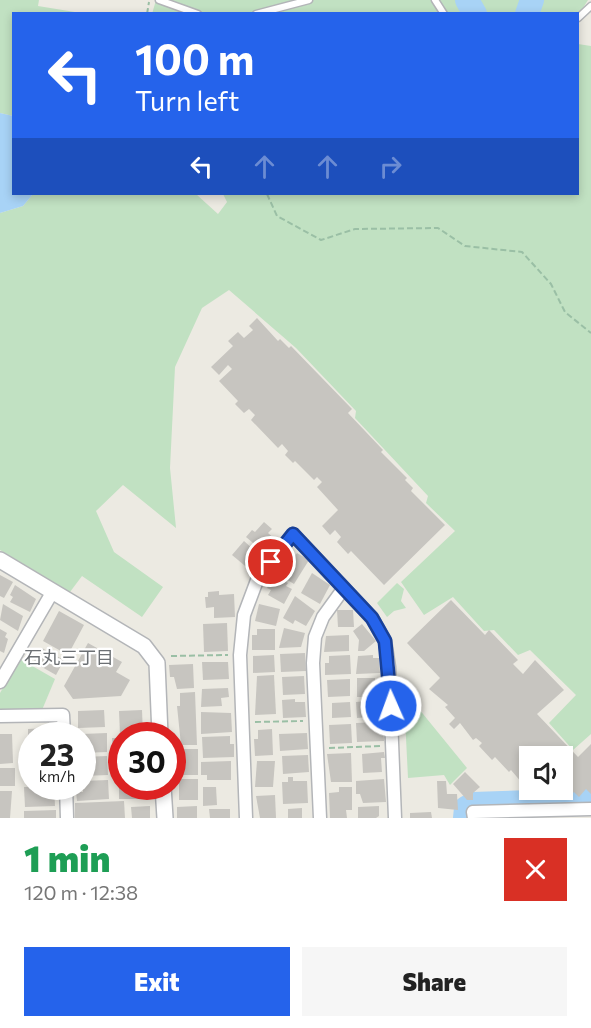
<!DOCTYPE html>
<meta charset="utf-8">
<style>
:root{--surface:#fff;--page:#f6f6f6;--text:#222;--muted:#767676;--accent:#2563eb}
body{margin:0;font-family:Commissioner,"Noto Sans JP",sans-serif;background:var(--page);color:var(--text);height:100vh;display:flex;flex-direction:column;font-size:22px;white-space:nowrap}
*{box-sizing:border-box;margin:0}
p{font-size:20px;color:var(--muted)}
.icon{flex:none;width:33px;height:33px;fill:none;stroke:currentColor;stroke-width:2;stroke-linecap:round;stroke-linejoin:round}
.map{position:relative;height:818px;overflow:hidden}
.details{display:flex;flex-direction:column;background:var(--surface);flex:1}
.details>*{flex:none}
.guide{position:absolute;left:12px;top:12px;width:567px;height:183px;border-radius:0px;box-shadow:0 3px 9px #0003;background:#2563eb;color:#fff;overflow:hidden}
.fabs{position:absolute;left:519px;top:746px;display:grid;gap:12px}
.fabs a{display:grid;place-items:center;width:54px;height:54px;border-radius:0px;background:var(--surface);box-shadow:0 3px 9px #0003;font-size:30px}
.speed{position:absolute;left:18px;top:722px;display:flex;gap:12px;font-size:30px;font-weight:700;text-align:center}
.speed>*{display:grid;place-content:center;width:78px;height:78px;border-radius:50%;background:var(--surface);box-shadow:0 3px 9px #0003;line-height:1}
.speed small{font-size:15px;font-weight:400}
.speed .limit{border:9px solid #d22;background:#fff;color:#111}
.pin{position:absolute;display:grid;place-items:center;width:51px;height:51px;color:#fff;margin:-26px;border:3px solid #fff;border-radius:50%;box-shadow:0 2px 6px #0007}
.me{position:absolute;width:66px;margin:-33px;rotate:358deg;stroke-linejoin:round;filter:drop-shadow(0 0 4px #0008)}
.turn{display:flex;align-items:center;gap:21px;height:126px;padding:0 24px;font-size:27px}
.turn .icon{width:78px;height:78px;stroke-width:2.5}
.turn b{display:block;font-size:42px;line-height:51px}
.lanes{display:flex;align-items:center;height:57px;padding:0 24px;background:#0003;justify-content:center;gap:30px;direction:ltr}
.lanes .off{opacity:.35}
.round{display:grid;place-items:center;flex:none;width:63px;height:63px;border-radius:0px;background:var(--page)}
.summary{display:flex;align-items:center;justify-content:space-between;height:102px;padding:0 24px}
h1{font-size:36px;font-weight:800;line-height:45px;color:#1e9e55}
.primary-button{display:flex;gap:12px;margin-top:auto;padding:12px 24px}
.primary-button a{flex:1;height:69px;border-radius:0px;background:var(--accent);color:#fff;font-size:24px;font-weight:800;line-height:69px;text-align:center}
.primary-button a+a{background:var(--page);color:var(--text)}
.map>svg:first-child{display:block}
</style>
<div class="map">
<svg width="591" height="818" viewBox="0 0 591 818">
<rect width="100%" height="100%" fill="#eceae2"/>
<g fill="#c1e1c2">
<polygon points="0,0 39,0 38,6 81,13 14,14 13,116 0,113"/>
<polygon points="156,0 588,0 578,16 578,14 152,14"/>
<polygon points="578,44 591,46 591,734 573,750 549,723 576,695 530,650 518,655 494,630 484,631 453,597 424,615 401,582 455,531 426,503 428,496 355,418 356,411 296,348 229,290 202,308 175,367 170,468 176,528 123,485 96,511 114,552 163,587 142,617 82,576 70,592 0,550 0,213 23,206 33,194 196,194 218,214 227,202 223,194 578,194"/>
<polygon points="397,583 404,589 401,601 406,608 394,611 387,617 377,603"/>
<polygon points="20,659 55,679 42,710 0,711 0,693"/>
<polygon points="404,698 410,698 467,768 450,785 444,775 408,778"/>
</g>
<polygon fill="#a8d3f6" points="0,113 13,116 14,194 74,194 33,194 23,206 0,213"/>
<g fill="none" stroke-linecap="round" stroke-linejoin="round">
<g stroke="#a8d3f6" stroke-width="24">
<polyline points="467,0 475,14"/>
<polyline points="527,14 532,0"/>
<polyline points="465,818 466,808 473,804 591,800"/>
</g>
</g>
<g fill="#c7c5c0">
<polygon points="257,318 278,341 280,339 289,348 291,346 352,409 348,413 383,450 381,452 407,478 405,480 413,488 411,491 445,525 384,585 351,551 348,554 337,542 341,537 335,530 330,535 322,526 338,510 317,487 322,482 317,477 314,480 295,461 293,463 285,455 288,451 282,444 278,448 251,420 255,415 249,409 244,413 235,404 238,401 219,381 232,369 228,365 219,375 211,367 233,346 228,341 238,332 244,338 253,330 249,326"/>
<polygon points="264,522 272,529 268,533 276,540 265,553 246,537 252,530 255,532"/>
<polygon points="244,541 262,557 250,570 232,555"/>
<polygon points="289,552 295,556 297,553 309,560 294,584 273,571 278,563 281,565"/>
<polygon points="312,573 330,585 320,604 301,593"/>
<polygon points="0,575 13,582 4,598 0,596"/>
<polygon points="274,576 288,583 286,586 292,589 284,604 268,595 271,590 267,588"/>
<polygon points="15,585 36,599 30,612 10,602 13,597 10,595"/>
<polygon points="219,591 219,595 234,594 235,617 214,618 214,607 206,608 205,597 208,597 208,592"/>
<polygon points="295,596 315,611 306,626 295,620 293,624 283,618"/>
<polygon points="451,600 485,635 489,630 518,660 513,664 523,674 535,660 564,690 537,714 578,757 591,744 591,794 586,789 579,797 574,792 571,795 567,791 561,797 554,789 562,789 562,756 530,756 528,790 511,770 509,772 495,757 492,760 479,746 482,743 476,738 473,740 460,723 454,729 449,724 455,718 445,707 448,705 429,689 440,678 407,643"/>
<polygon points="3,604 23,616 18,631 0,620"/>
<polygon points="259,604 280,609 276,626 255,621"/>
<polygon points="337,610 353,610 354,627 338,627"/>
<polygon points="59,611 84,625 68,655 43,641"/>
<polygon points="227,623 228,651 204,652 203,624"/>
<polygon points="362,624 376,641 364,651 358,651 359,640 353,631"/>
<polygon points="284,628 305,633 301,647 279,648"/>
<polygon points="0,629 7,633 5,637 8,639 4,653 0,651"/>
<polygon points="257,629 275,629 275,650 252,650 252,635 257,635"/>
<polygon points="349,635 349,651 324,652 326,636"/>
<polygon points="88,643 122,662 116,672 130,680 121,696 73,699 64,686"/>
<polygon points="42,648 64,660 56,675 33,662"/>
<polygon points="305,653 306,671 281,672 280,654"/>
<polygon points="274,655 275,672 253,673 253,656"/>
<polygon points="350,655 351,674 325,675 325,663 329,663 329,656"/>
<polygon points="373,655 373,658 379,658 380,673 356,674 358,656"/>
<polygon points="202,662 228,662 229,679 203,680"/>
<polygon points="193,664 194,688 177,689 174,677 170,677 169,665"/>
<polygon points="274,675 276,714 255,715 257,676"/>
<polygon points="304,676 305,694 283,695 282,677"/>
<polygon points="357,678 375,678 375,682 380,682 380,697 357,697"/>
<polygon points="350,679 350,696 328,697 327,680"/>
<polygon points="228,688 229,697 221,698 222,706 201,707 202,689"/>
<polygon points="195,692 197,745 181,745 177,706 180,706 180,693"/>
<polygon points="295,699 295,702 305,702 306,717 283,718 282,700"/>
<polygon points="380,700 381,716 357,718 356,702"/>
<polygon points="350,702 351,717 332,718 332,703"/>
<polygon points="104,710 105,727 78,728 78,711"/>
<polygon points="142,710 143,735 120,735 119,711"/>
<polygon points="201,712 231,713 232,732 201,734"/>
<polygon points="377,722 377,725 383,725 384,741 357,742 356,723"/>
<polygon points="351,724 352,743 330,744 329,725"/>
<polygon points="47,728 47,735 32,735 28,738 28,729"/>
<polygon points="272,729 273,755 255,756 254,739 258,739 258,730"/>
<polygon points="107,733 107,752 82,753 82,734"/>
<polygon points="307,733 308,749 280,751 279,734"/>
<polygon points="0,734 12,734 13,763 0,764"/>
<polygon points="230,736 230,744 234,744 234,757 203,758 202,737"/>
<polygon points="112,738 122,738 122,751 113,751"/>
<polygon points="174,749 198,749 198,775 174,775 177,762 174,762"/>
<polygon points="384,752 385,758 381,758 382,772 363,773 362,754"/>
<polygon points="351,753 352,782 331,782 327,754"/>
<polygon points="308,755 309,772 283,774 282,756"/>
<polygon points="107,756 108,775 83,776 82,757"/>
<polygon points="115,756 122,756 122,775 113,775"/>
<polygon points="231,761 231,780 207,780 207,775 201,775 201,762"/>
<polygon points="257,761 275,761 273,787 255,787"/>
<rect x="0" y="768" width="15" height="18"/>
<polygon points="465,772 480,787 473,793 473,800 467,800 453,784"/>
<polygon points="288,777 293,777 293,781 307,781 308,803 283,804 282,782 288,782"/>
<polygon points="119,779 122,779 122,786 147,786 148,799 119,799"/>
<rect x="179" y="779" width="19" height="21"/>
<polygon points="384,779 386,802 363,803 360,794 356,794 356,781"/>
<polygon points="108,780 109,799 77,801 76,792 83,792 82,781"/>
<polygon points="437,781 446,781 447,794 457,794 458,810 438,808"/>
<polygon points="54,786 55,806 25,807 24,787"/>
<polygon points="203,787 216,787 217,805 203,806"/>
<polygon points="339,787 352,787 352,810 346,810 347,818 330,818 329,793 339,792"/>
<polygon points="0,791 12,791 10,818 0,818"/>
<polygon points="275,795 276,818 260,818 256,796"/>
<polygon points="124,801 125,818 75,818 75,803"/>
<polygon points="150,806 150,818 132,818 131,807"/>
<polygon points="197,806 197,818 177,818 177,807"/>
<polygon points="379,806 379,816 376,818 358,818 358,807"/>
<polygon points="302,808 302,818 288,818 288,809"/>
<polygon points="209,809 230,809 230,818 210,818"/>
<polygon points="56,810 56,818 24,818 24,811"/>
<polygon points="431,812 432,818 410,818 410,813"/>
</g>
<g fill="none" stroke-linecap="round" stroke-linejoin="round">
<defs>
<g id="service">
<polyline points="159,0 198,14"/>
<polyline points="435,0 444,14"/>
<polyline points="256,14 309,0"/>
<polyline points="578,18 591,6"/>
</g>
<g id="minor">
<polyline points="0,682 53,591"/>
<polyline points="0,716 63,715 64,735"/>
<polyline points="66,786 67,818"/>
<polyline points="246,818 240,655 244,615 259,575 293,534 372,618 385,641 389,667 395,818"/>
<polyline points="320,818 313,663 315,637 323,617 344,588"/>
<polyline points="474,818 473,812 591,809"/>
</g>
<g id="tertiary">
<polyline points="0,560 144,646 157,663 160,735"/>
<polyline points="163,786 165,818"/>
</g>
</defs>
<use href="#service" stroke="#b3b5b8" stroke-width="9"/>
<use href="#minor" stroke="#b3b5b8" stroke-width="15"/>
<use href="#tertiary" stroke="#b3b5b8" stroke-width="18"/>
<g stroke="#9abfa5" stroke-width="2" stroke-dasharray="6 3" stroke-linecap="butt">
<polyline points="147,14 149,2"/>
<polyline points="267,194 277,216 321,240 355,229 438,228 465,246 522,252 551,284 565,312 591,333"/>
<polyline points="171,656 228,655"/>
<polyline points="255,722 303,721"/>
<polyline points="329,748 381,746"/>
</g>
<use href="#service" stroke="#fff" stroke-width="6"/>
<use href="#minor" stroke="#fff" stroke-width="12"/>
<use href="#tertiary" stroke="#fff" stroke-width="15"/>
</g>
<g fill="none" stroke-linecap="round" stroke-linejoin="round">
<defs>
<polyline id="route" points="271,562 293,534 372,618 385,641 391,706"/>
</defs>
<use href="#route" stroke="#184099" stroke-width="15"/>
<use href="#route" stroke="#2563eb" stroke-width="10"/>
</g>
<g text-anchor="middle" dominant-baseline="central" stroke-width="4.5" stroke-linejoin="round" paint-order="stroke">
<g font-size="18" fill="#6c7074" stroke="#fff">
<text x="69" y="657">石丸三丁目</text>
</g>
</g>
</svg>
<div class="fabs">
<a><svg class="icon" aria-label="sound" viewBox="0 0 24 24"><path d="M4 9h4l5-4v14l-5-4H4zM17 9q2 3 0 6"/></svg></a>
</div>
<div class="speed"><div>23<small>km/h</small></div><div class="limit">30</div></div>
<div class="pin" style="left:271px;top:562px;background:#d93025"><svg class="icon" aria-label="arrive" viewBox="0 0 24 24"><path d="M6 21V4h12l-3 4 3 4H6"/></svg></div>
<svg class="me" style="left:391px;top:706px" viewBox="-20 -20 40 40"><circle r="17" fill="#2563eb" stroke="#fff" stroke-width="3"/><path d="M0-11L8 9 0 5-8 9z" fill="#fff"/></svg>
<div class="guide">
<div class="turn"><svg class="icon" aria-label="left" viewBox="0 0 24 24"><path d="M17 20v-9H6M10 6l-5 5 5 5"/></svg><div><b>100 m</b>Turn left</div></div>
<div class="lanes"><svg class="icon" aria-label="left" viewBox="0 0 24 24"><path d="M17 20v-9H6M10 6l-5 5 5 5"/></svg><svg class="icon off" aria-label="ahead" viewBox="0 0 24 24"><path d="M12 20V5M6 11l6-6 6 6"/></svg><svg class="icon off" aria-label="ahead" viewBox="0 0 24 24"><path d="M12 20V5M6 11l6-6 6 6"/></svg><svg class="icon off" aria-label="right" viewBox="0 0 24 24"><path d="M7 20v-9h11M14 6l5 5-5 5"/></svg></div>
</div>
</div>
<section class="details">
<div class="summary"><div><h1>1 min</h1><p>120 m · 12:38</p></div><a class="round" style="background:#d93025;color:#fff"><svg class="icon" aria-label="close" viewBox="0 0 24 24"><path d="M6 6l12 12M18 6L6 18"/></svg></a></div>
<div class="primary-button"><a>Exit</a><a>Share</a></div>
</section>
